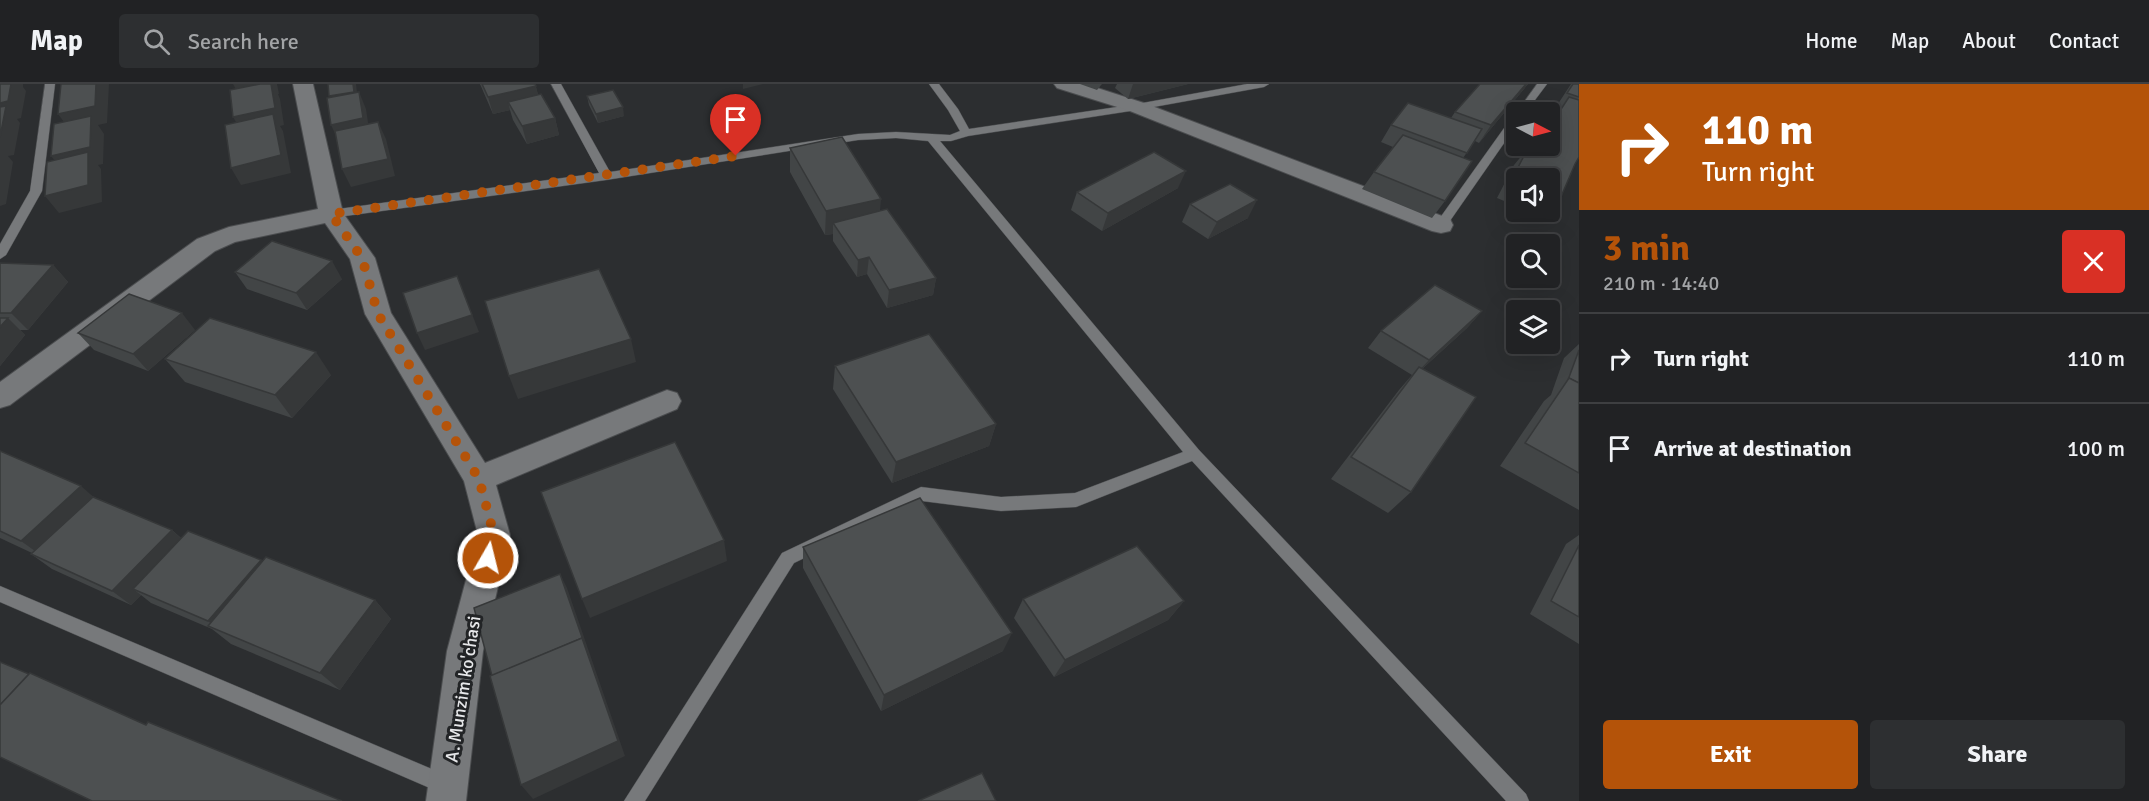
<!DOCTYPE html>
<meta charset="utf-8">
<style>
:root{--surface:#212224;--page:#2d2f31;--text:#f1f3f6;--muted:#a2a4a6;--line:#3e3f41;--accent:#b45309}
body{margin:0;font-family:Signika,sans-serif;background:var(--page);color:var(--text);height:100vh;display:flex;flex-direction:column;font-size:22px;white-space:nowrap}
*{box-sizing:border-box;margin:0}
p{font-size:20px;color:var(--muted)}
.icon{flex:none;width:33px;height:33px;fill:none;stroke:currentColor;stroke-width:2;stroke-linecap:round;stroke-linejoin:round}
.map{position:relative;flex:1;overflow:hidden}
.panel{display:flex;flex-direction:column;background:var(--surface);width:570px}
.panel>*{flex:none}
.hud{background:#b45309;color:#fff;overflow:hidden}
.needle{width:39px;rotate:96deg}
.fabs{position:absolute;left:1506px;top:18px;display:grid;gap:12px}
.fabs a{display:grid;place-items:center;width:54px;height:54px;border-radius:6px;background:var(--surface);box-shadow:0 6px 24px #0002,0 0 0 2px var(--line);font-size:30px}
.pin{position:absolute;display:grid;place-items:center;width:51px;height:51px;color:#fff;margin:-62px -26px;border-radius:50% 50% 50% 0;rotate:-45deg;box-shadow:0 0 6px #0007}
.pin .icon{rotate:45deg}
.me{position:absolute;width:66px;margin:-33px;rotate:8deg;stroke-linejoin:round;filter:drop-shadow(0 0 4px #0008)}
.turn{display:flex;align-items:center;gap:21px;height:126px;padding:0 24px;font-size:27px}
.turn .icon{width:78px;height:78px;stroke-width:2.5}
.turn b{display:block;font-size:42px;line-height:51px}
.round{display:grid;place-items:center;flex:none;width:63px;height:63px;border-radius:6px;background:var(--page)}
.head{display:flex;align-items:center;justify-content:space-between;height:102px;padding:0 24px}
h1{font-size:36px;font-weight:700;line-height:45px;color:var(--accent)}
.action{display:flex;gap:12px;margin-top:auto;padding:12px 24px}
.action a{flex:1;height:69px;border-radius:6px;background:var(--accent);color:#fff;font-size:24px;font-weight:700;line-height:69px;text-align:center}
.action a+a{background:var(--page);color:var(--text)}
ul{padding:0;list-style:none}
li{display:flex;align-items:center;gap:18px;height:90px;padding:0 24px;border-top:2px solid var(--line)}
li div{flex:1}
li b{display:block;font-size:22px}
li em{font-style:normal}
header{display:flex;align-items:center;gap:36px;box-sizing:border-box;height:84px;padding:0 30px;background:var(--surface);border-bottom:2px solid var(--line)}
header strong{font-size:28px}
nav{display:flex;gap:33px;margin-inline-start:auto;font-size:21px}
.search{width:420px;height:54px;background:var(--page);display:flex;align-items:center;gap:15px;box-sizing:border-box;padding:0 21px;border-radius:6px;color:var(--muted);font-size:22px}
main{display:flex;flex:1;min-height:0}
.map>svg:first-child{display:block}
</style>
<header>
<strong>Map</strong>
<div class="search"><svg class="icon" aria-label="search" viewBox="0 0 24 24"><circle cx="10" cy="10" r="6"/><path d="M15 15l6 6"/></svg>Search here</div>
<nav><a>Home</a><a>Map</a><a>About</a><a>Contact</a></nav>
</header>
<main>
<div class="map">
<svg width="1579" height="717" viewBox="0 0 1579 717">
<rect width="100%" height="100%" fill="#2c2e30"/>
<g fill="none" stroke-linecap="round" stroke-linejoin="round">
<defs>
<g id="lane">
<polygon points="45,0 55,0 42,107 6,171 0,175 0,160 30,107"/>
<polygon points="551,0 561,0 610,88 858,50 896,48 950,51 960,47 948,26 929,0 939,0 958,25 969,45 1137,20 1247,0 1269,0 1264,3 1137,26 968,52 951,57 940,57 1199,366 1526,710 1529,717 1506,717 1192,377 1076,423 1001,427 922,417 794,479 645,717 624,717 782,469 921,403 1001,413 1075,409 1183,368 928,57 896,54 858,56 606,96 331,134 325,130 331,126 599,89"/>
<polygon points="1537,0 1547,0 1526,28 1516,29"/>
<polygon points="1516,32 1516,42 1445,144 1437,144 1437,138 1512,33"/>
<polygon points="0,502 453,694 456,701 453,708 446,711 439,708 0,518"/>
</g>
<g id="street">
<polygon points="293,0 313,0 343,129 375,174 391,229 485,379 667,306 677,309 681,317 677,325 496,401 510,451 483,567 466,717 426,717 447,567 478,451 464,397 365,230 350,175 325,139 235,158 215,167 10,321 0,324 0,298 197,155 229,143 318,125"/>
<polygon points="1054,0 1085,0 1144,19 1450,135 1453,141 1450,147 1441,149 1432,147 1130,27 1057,4"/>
</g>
</defs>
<use href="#lane" stroke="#4b4d4f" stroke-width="1"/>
<use href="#street" stroke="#4b4d4f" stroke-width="2"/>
<use href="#lane" fill="#77797b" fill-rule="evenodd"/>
<use href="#street" fill="#77797b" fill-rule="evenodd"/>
</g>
<g fill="#424546">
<polygon points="480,0 535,0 538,11 555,34 559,51 527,60 513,36 510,26 493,30"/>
<polygon points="1080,0 1102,0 1097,6"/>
<polygon points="1117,0 1188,0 1128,15 1115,4"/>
<polygon points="1480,0 1528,0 1479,59 1475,57 1463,74 1445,117 1432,134 1362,105 1374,88 1393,63 1381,58 1391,41 1451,34 1455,28"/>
<polygon points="1571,0 1579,0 1579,73 1575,80 1560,115 1550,126 1550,94 1516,94 1516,122 1497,114 1514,81 1528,64 1532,65 1534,62 1550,62 1550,39 1557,27 1554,26"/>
<polygon points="587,12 624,32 598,39 589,21"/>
<polygon points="790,64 880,127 936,194 933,211 887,224 867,190 857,193 833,157 833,150 825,151 790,88"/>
<polygon points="1178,104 1102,147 1071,126 1077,108"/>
<polygon points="1190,120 1248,134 1208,155 1182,138"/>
<polygon points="1532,128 1548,128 1545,132"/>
<polygon points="0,179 53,181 68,198 28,246 20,246 25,251 0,282"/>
<polygon points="235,188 342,195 307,226 247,205"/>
<polygon points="1482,227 1467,244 1422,285 1411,408 1388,429 1331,395 1399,306 1412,291 1368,264 1381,247"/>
<polygon points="195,246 148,287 94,266 78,249"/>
<polygon points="1579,260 1579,426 1500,382 1544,317 1551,311 1564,274"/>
<polygon points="165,275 331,291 292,334 185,298"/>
<polygon points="835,282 996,340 989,362 892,399 833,305"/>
<polygon points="0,367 94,413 172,446 181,454 263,477 375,516 391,535 340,606 231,560 212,545 151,519 141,511 131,521 52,485 31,470 32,469 0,454"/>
<polygon points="1579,451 1579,560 1530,530 1566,460"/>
<polygon points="803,463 1003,567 881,627 803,484"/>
<polygon points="1023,515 1184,517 1168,536 1054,593 1014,534"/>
</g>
<g fill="#363839">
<polygon points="0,0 23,0 23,3 26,7 21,34 17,35 20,39 14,71 8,72 13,78 6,120 0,122"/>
<polygon points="96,0 109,0 107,39 98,41 104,50 103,80 98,81 101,85 102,118 59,129 45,112 65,89 51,72 71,47 58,30"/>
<polygon points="233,0 277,0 279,10 278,10 280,15 284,41 280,42 283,47 291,89 241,101 231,84 243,50 233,33 243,18"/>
<polygon points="353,0 356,0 358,17 333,21 329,12"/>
<polygon points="743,0 763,0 743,5"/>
<polygon points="1133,0 1188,0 1128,15"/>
<polygon points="1526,0 1528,0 1479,59 1491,41"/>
<polygon points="536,2 540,19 508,18 510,26 493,30 488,13"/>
<polygon points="359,8 366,25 370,52 339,58 331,41"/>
<polygon points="623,23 624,32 598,39 596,30"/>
<polygon points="555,34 559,51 527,60 522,42"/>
<polygon points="378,38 386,55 395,92 351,103 342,85"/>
<polygon points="1186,87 1178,104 1102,147 1108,129"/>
<polygon points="881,115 879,139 833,139 833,150 825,151 826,127"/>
<polygon points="1257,116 1248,134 1208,155 1217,138"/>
<polygon points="869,173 867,190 857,193 858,176"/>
<polygon points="332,177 342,195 307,226 296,209"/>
<polygon points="53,181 68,198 28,246 11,229"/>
<polygon points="457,192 479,248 425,266 417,249"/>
<polygon points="936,194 933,211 887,224 889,206"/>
<polygon points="1482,227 1467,244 1414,292 1429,276"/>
<polygon points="182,229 195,246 148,287 133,270"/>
<polygon points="8,234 25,251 0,282 0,243"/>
<polygon points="631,255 636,278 518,315 509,292"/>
<polygon points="316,268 331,291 292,334 275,311"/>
<polygon points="996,340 989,362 892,399 896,378"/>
<polygon points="81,402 106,424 49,477 21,457"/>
<polygon points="172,446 188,461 133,505 141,511 131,521 112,507"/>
<polygon points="724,456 727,477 590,534 582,515"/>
<polygon points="261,476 276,490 221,548 208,537"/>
<polygon points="560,490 567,504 625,672 533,715 521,701 502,609"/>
<polygon points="375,516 391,535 340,606 320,589"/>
<polygon points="1184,517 1168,536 1054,593 1065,576"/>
<polygon points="1012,549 1003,567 881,627 884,611"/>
</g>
<g fill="#4d5051" stroke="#363839" stroke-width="1.5">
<polygon points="0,0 11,0 8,17 0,19"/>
<polygon points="61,0 96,0 95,22 58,30"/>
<polygon points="260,0 271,0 275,24 233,33 230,6"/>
<polygon points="328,0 353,0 354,8 329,12"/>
<polygon points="482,0 535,0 536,2 488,13"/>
<polygon points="1480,0 1526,0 1491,41 1455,28"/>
<polygon points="1573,0 1579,0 1579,13 1567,9"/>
<polygon points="613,6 623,23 596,30 587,12"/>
<polygon points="359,8 363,34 331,41 327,14"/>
<polygon points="541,10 555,34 522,42 508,18"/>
<polygon points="1569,13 1579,16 1579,73 1575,80 1560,115 1550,111 1550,94 1516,94 1516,99 1511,97 1528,64 1534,66 1536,62 1550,62 1550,42"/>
<polygon points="1408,19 1482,45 1467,69 1391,41"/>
<polygon points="6,22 0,53 0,23"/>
<polygon points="273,30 281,71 231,84 225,41"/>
<polygon points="91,32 90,63 51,72 54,40"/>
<polygon points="378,38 388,75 342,85 335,47"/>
<polygon points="1403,51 1472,77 1445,117 1374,88"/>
<polygon points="842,53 881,115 826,127 790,64"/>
<polygon points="88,68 88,101 45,112 47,78"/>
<polygon points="1154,68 1186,87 1108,129 1077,108"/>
<polygon points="1230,100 1257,116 1217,138 1190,120"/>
<polygon points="887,125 936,194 889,206 869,173 858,176 833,139"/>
<polygon points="272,157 332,177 296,209 235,188"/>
<polygon points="0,179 53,181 11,229 0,229"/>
<polygon points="599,185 631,255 509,292 485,217"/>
<polygon points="457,192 472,231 417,249 403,209"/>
<polygon points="1435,201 1482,227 1429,276 1381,247"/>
<polygon points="129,210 182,229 133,270 78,249"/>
<polygon points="0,234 8,234 0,243"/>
<polygon points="210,234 316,268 275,311 165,275"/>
<polygon points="929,250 996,340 896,378 835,282"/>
<polygon points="1579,266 1579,299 1569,294 1568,296"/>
<polygon points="1419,283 1476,313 1411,408 1351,373"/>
<polygon points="1569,294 1579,299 1579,389 1525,359"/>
<polygon points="675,358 724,456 582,515 541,408"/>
<polygon points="0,367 81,402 21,457 0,447"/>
<polygon points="93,413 172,446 112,507 31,470"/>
<polygon points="920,414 1012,549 884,611 803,463"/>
<polygon points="188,447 261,476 208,537 133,505"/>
<polygon points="1579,461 1579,533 1551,517"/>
<polygon points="1137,462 1184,517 1065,576 1023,515"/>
<polygon points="266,473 375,516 320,589 208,542"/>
<polygon points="560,490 584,559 582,554 492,592 474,524"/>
<polygon points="582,554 618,657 521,701 490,592"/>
<polygon points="0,578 29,590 0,621"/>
<polygon points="30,589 146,641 148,638 342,717 92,717 0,673 0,621"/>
<polygon points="982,689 996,717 918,717"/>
</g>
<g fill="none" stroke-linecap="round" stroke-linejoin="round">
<polyline stroke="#b45309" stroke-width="10" stroke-dasharray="0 18" points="488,474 494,451 479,395 378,230 362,174 331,130 736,72"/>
</g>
<g text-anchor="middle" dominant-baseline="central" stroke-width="6" stroke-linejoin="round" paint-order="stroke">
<g font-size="18" fill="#e7e8ea" stroke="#222426">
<text transform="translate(463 605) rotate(-81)">A. Munzim ko'chasi</text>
</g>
</g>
</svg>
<div class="fabs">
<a><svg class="needle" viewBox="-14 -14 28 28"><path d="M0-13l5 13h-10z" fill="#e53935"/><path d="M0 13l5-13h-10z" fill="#a2a4a6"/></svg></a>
<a><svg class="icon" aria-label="sound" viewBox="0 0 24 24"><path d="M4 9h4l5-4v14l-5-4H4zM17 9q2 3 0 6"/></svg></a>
<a><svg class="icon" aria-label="search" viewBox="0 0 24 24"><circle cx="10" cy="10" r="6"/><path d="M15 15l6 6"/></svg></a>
<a><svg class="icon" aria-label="layers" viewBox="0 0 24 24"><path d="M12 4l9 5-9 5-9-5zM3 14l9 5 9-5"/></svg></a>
</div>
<div class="pin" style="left:736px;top:72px;background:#d93025"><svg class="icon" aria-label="arrive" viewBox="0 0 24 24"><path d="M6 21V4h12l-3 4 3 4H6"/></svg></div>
<svg class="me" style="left:488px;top:474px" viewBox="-20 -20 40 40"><circle r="17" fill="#b45309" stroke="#fff" stroke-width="3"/><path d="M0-11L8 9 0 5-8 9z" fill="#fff"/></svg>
</div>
<section class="panel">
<div class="hud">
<div class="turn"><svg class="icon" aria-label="right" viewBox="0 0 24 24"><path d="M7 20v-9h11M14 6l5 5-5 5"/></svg><div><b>110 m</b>Turn right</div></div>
</div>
<div class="head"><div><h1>3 min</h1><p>210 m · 14:40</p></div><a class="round" style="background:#d93025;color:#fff"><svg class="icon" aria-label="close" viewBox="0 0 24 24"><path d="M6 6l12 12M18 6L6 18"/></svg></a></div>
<ul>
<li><svg class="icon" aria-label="right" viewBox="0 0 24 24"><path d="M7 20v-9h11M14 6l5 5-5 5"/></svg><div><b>Turn right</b></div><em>110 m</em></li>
<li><svg class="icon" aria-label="arrive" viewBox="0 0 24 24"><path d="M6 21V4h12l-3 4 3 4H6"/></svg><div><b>Arrive at destination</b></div><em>100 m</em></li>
</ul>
<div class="action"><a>Exit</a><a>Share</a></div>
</section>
</main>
